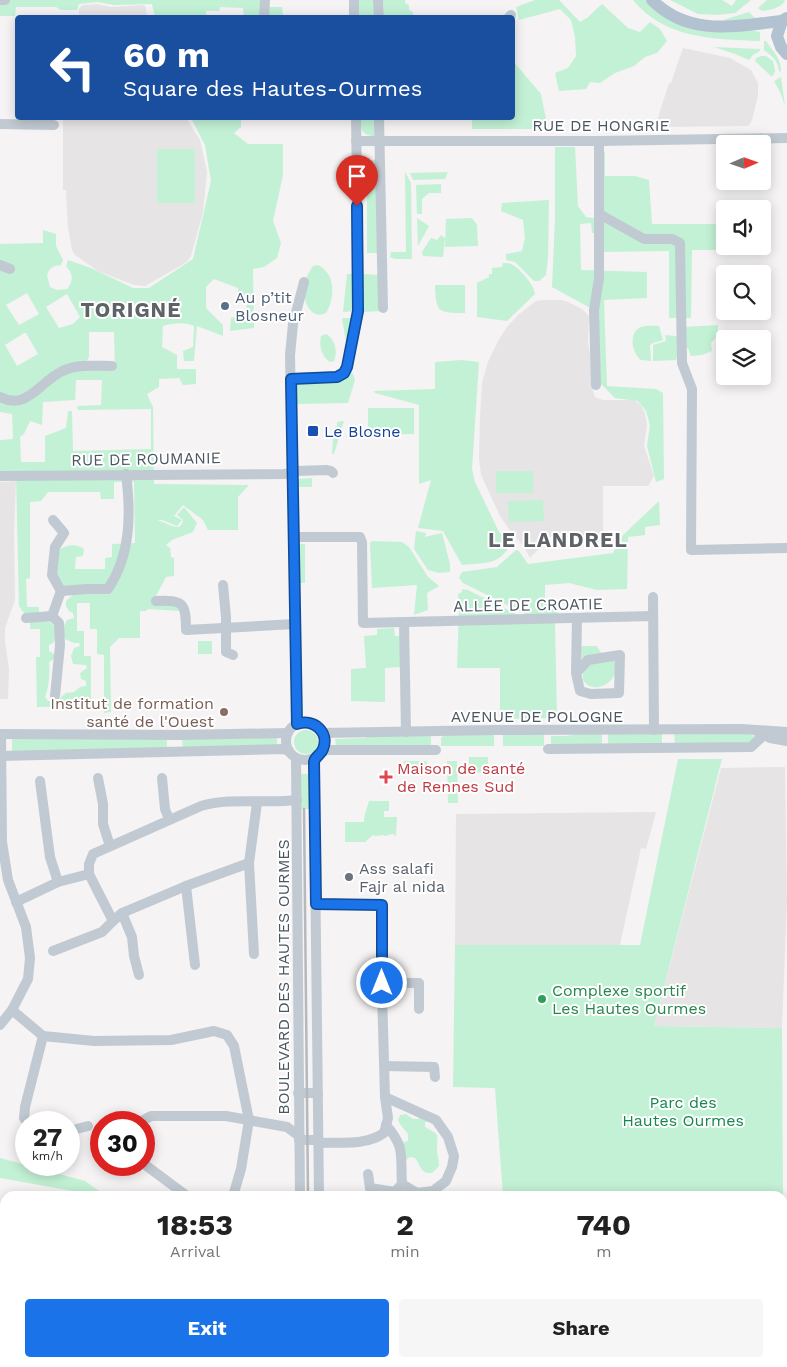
<!DOCTYPE html>
<meta charset="utf-8">
<style>
:root{--surface:#fff;--page:#f6f6f6;--text:#222;--muted:#767676;--accent:#1a73e8}
body{margin:0;font-family:"Work Sans",sans-serif;background:var(--page);color:var(--text);height:100vh;display:flex;flex-direction:column;font-size:19px;white-space:nowrap}
*{box-sizing:border-box;margin:0}
p{font-size:16px;color:var(--muted)}
.icon{flex:none;width:28px;height:28px;fill:none;stroke:currentColor;stroke-width:2;stroke-linecap:round;stroke-linejoin:round}
.map{position:relative;flex:1;overflow:hidden}
.panel{position:absolute;left:0px;top:1191px;width:788px;height:176px;display:flex;flex-direction:column;background:var(--surface);border-radius:15px 15px 0 0;box-shadow:0 2px 12px #0003}
.panel>*{flex:none}
.top-card{position:absolute;left:15px;top:15px;width:500px;height:105px;border-radius:5px;box-shadow:0 2px 12px #0003;background:#1a4fa0;color:#fff;overflow:hidden}
.needle{width:32px;rotate:88deg}
.buttons{position:absolute;left:716px;top:135px;display:grid;gap:10px}
.buttons a{display:grid;place-items:center;width:55px;height:55px;border-radius:5px;background:var(--surface);box-shadow:0 2px 12px #0003;font-size:25px}
.speed{position:absolute;left:15px;top:1111px;display:flex;gap:10px;font-size:25px;font-weight:700;text-align:center}
.speed>*{display:grid;place-content:center;width:65px;height:65px;border-radius:50%;background:var(--surface);box-shadow:0 2px 12px #0003;line-height:1}
.speed small{font-size:12px;font-weight:400}
.speed .limit{border:8px solid #d22;background:#fff;color:#111}
.pin{position:absolute;display:grid;place-items:center;width:42px;height:42px;color:#fff;margin:-51px -21px;border-radius:50% 50% 50% 0;rotate:-45deg;box-shadow:0 0 5px #0007}
.pin .icon{rotate:45deg}
.me{position:absolute;width:55px;margin:-28px;rotate:0deg;stroke-linejoin:round;filter:drop-shadow(0 0 4px #0008)}
.turn{display:flex;align-items:center;gap:18px;height:105px;padding:0 25px;font-size:22px}
.turn .icon{width:65px;height:65px;stroke-width:2.5}
.turn b{display:block;font-size:35px;line-height:42px}
.eta{display:flex;justify-content:space-evenly;align-items:center;height:85px;text-align:center}
.eta b{font-size:30px;font-weight:700;line-height:35px}
.cta{display:flex;gap:10px;margin-top:auto;padding:10px 25px}
.cta a{flex:1;height:58px;border-radius:5px;background:var(--accent);color:#fff;font-size:20px;font-weight:700;line-height:58px;text-align:center}
.cta a+a{background:var(--page);color:var(--text)}
.map>svg:first-child{display:block}
</style>
<div class="map">
<svg width="787" height="1367" viewBox="0 0 787 1367">
<rect width="100%" height="100%" fill="#f5f3f3"/>
<g fill="#e6e4e5">
<polygon points="97,4 111,7 144,5 146,8 147,17 79,17 79,9 82,5"/>
<polygon points="683,48 730,58 751,70 758,83 758,95 752,120 749,126 655,127 669,83 671,83"/>
<polygon points="63,118 186,118 200,140 207,172 203,212 191,256 187,262 145,286 134,285 98,271 75,255 72,250 68,227 66,190 63,190"/>
<polygon points="543,300 562,300 568,302 582,309 589,316 588,342 591,361 593,391 595,397 603,400 634,400 640,404 645,413 647,425 644,446 654,476 648,486 603,486 603,537 550,537 530,558 524,547 509,529 500,516 481,475 479,458 480,416 482,383 488,362 498,341 507,327 518,315 536,301"/>
<polygon points="16,481 14,533 15,600 5,628 5,641 9,669 8,699 0,699 0,482"/>
<polygon points="785,767 787,901 782,1028 654,1026 721,768"/>
<polygon points="656,812 646,849 641,848 620,945 455,945 456,814"/>
</g>
<g fill="#c3f1d5" fill-rule="evenodd">
<polygon points="0,0 263,0 261,17 244,17 243,8 220,7 219,11 206,11 206,17 155,17 152,4 113,5 98,2 79,4 77,10 61,10 56,7 16,7 15,16 0,16"/>
<rect x="358" y="0" width="16" height="17"/>
<polygon points="383,0 405,0 405,3 409,5 409,10 413,12 413,16 415,17 384,17"/>
<polygon points="535,0 559,0 580,22 587,18 602,4 628,28 640,32 650,22 660,29 667,41 657,53 645,57 634,66 615,73 600,83 590,82 586,89 559,91 555,73 568,68 576,56 575,37 571,20 560,9 519,20 516,7"/>
<path d="M633 0H647L658 10 760 32V41C713 39 665 39 633 0Z"/>
<polygon points="670,0 722,0 732,6 736,0 751,0 735,13 717,15 698,14"/>
<path d="M767 0H784L785 1C780 8 771 10 762 11L758 8Z"/>
<polygon points="269,7 282,7 283,15 269,15"/>
<polygon points="749,12 755,18 738,20 723,20"/>
<path d="M764 41H766C773 51 782 60 781 72L779 71C777 59 773 57 764 50Z"/>
<polygon points="714,47 760,49 760,51 753,55 749,60 735,54"/>
<polygon points="761,56 766,56 773,61 775,71 773,76 771,76 755,61 756,58"/>
<polygon points="513,61 541,94 548,129 472,129 472,118 512,118"/>
<polygon points="781,77 785,106 781,94 774,81"/>
<path d="M191 118 241 119V127L234 133 248 144H283V175L273 221 281 243 277 258 264 267 253 269 254 328 230 331 231 318 245 314 248 300 238 299V288L214 279 206 287V308L223 325V336L197 326 194 361H184L183 351 193 347 194 326C184 322 174 323 163 326L162 347 177 355V369H196V384L183 385 179 378 159 379V387L147 394 153 407 154 484 249 485 238 497V530H208L203 520 183 505 174 516 182 520 177 526 162 520H157C164 522 171 527 179 527L182 524 183 520 177 515 184 507 197 523 193 532 172 540 166 545 170 548 171 557 174 558V576L166 577 155 598 177 603 180 611 148 609 146 611H140V638H119L110 647 111 712 104 713V655L97 654V629H90V603H77V631H84V656H91V706L37 707 36 657H40V629H30V622L48 620 55 627C55 635 58 642 49 645V651L54 654V659L49 662C50 672 49 688 45 697L48 701H51L54 703 59 701 61 697 66 693 74 692 80 687 86 686V681L81 679 80 673 87 668 86 665 73 664 71 656 74 648 80 646 79 643H74L65 639C62 631 63 627 67 620L74 618 73 613 69 611 66 606V601L75 593 58 582 55 570 60 549C68 545 76 543 84 549L83 556 76 557 75 569H105V558L112 557V544L135 543 134 482H114V499H101L100 492H48L41 501 30 502V578L26 579 27 607H39V615L26 616 19 606 16 473 0 472V440L13 439 12 414 0 412V244L43 243V230L56 234V246L63 260 61 265C53 266 50 267 47 275L50 287 57 290 67 289C74 280 73 274 66 266L68 260 91 268 133 288H149L193 259 211 181 205 145ZM27 293 39 314 19 325 6 305ZM67 294 80 317 73 324 59 328 46 307ZM89 332H114L115 369 86 362 89 357ZM24 333H26L38 354 17 366 5 345ZM76 380H102L101 405 77 406 78 410 151 409V449L73 451 72 411H68L66 428 45 436V462H21L20 437 24 434 30 421 42 425 43 402 75 400Z"/>
<path d="M360 118H375V136C362 136 360 129 360 118Z"/>
<polygon points="555,147 575,147 578,206 586,217 593,218 596,220 596,233 592,233 591,223 580,224 581,270 647,272 647,298 604,300 607,386 656,389 663,393 664,479 656,482 647,446 650,425 646,411 638,401 615,398 599,382 594,310 552,287 555,220"/>
<rect x="157" y="149" width="38" height="54"/>
<polygon points="601,152 605,152 605,176 635,176 649,180 652,224 720,224 719,250 692,250 691,318 669,318 669,251 601,252"/>
<polygon points="367,160 377,160 378,253 367,253"/>
<polygon points="405,172 411,183 412,259 395,259 390,257 391,252 406,252"/>
<polygon points="448,172 445,179 413,180 410,173"/>
<polygon points="441,184 441,193 429,193 422,199 422,214 417,214 416,185"/>
<polygon points="549,200 548,257 546,275 539,281 534,281 515,262 506,260 506,254 522,251 525,238 523,220 501,211 502,203"/>
<polygon points="417,218 429,226 418,246"/>
<polygon points="472,218 477,225 478,246 445,247 446,219"/>
<polygon points="441,235 445,238 443,257 423,256 422,252 431,238 437,240"/>
<path d="M503 263C505 263 509 263 511 264 519 267 535 286 535 294L507 321 477 317V283L489 277V274H492V268L502 267Z"/>
<path d="M318 265C336 274 335 298 326 313 309 321 302 298 304 284 306 278 309 272 313 266Z"/>
<polygon points="347,274 354,274 355,311 343,312"/>
<polygon points="362,274 379,275 380,311 362,312"/>
<path d="M435 285H465V313C437 313 436 312 435 285Z"/>
<polygon points="342,318 356,318 347,349"/>
<polygon points="718,325 718,335 711,343 712,351 702,355 691,356 688,348 678,352 676,360 653,361 653,345 666,341 665,335 686,337 685,327"/>
<path d="M659 326 663 340 653 343 650 345 651 361 641 360C633 354 628 335 639 328 644 325 653 326 659 326Z"/>
<path d="M326 334C335 339 338 352 334 361L330 362C321 356 319 346 321 336Z"/>
<path d="M462 360 479 362 472 469 475 482 499 532 510 543V546C496 567 484 562 462 565L443 531 418 528 431 480 419 484V405L375 393 374 391 435 389V362Z"/>
<polygon points="351,372 353,374 355,380 348,403 296,404 295,382"/>
<polygon points="368,408 414,408 414,434 368,435"/>
<polygon points="344,421 334,454 332,454 333,437 335,436 335,427 337,427 337,422"/>
<rect x="496" y="471" width="37" height="22"/>
<polygon points="312,478 312,487 297,487 298,479"/>
<polygon points="543,500 544,521 509,522 508,501"/>
<polygon points="659,501 660,525 645,527 645,535 628,537 627,589 597,590 569,583 545,585 545,602 560,603 557,617 525,614 463,583 459,578 462,572 497,567 516,550 519,551 528,564 613,553 623,535"/>
<polygon points="416,531 426,533 425,537 442,533 450,564 450,572 439,573 428,570 414,549"/>
<polygon points="372,541 402,542 409,547 428,577 439,586 427,593 428,610 414,615 417,585 372,588 370,543"/>
<rect x="298" y="544" width="7" height="39"/>
<polygon points="462,589 468,590 520,616 555,623 557,718 500,719 500,668 457,668 459,610 458,594 462,592"/>
<polygon points="394,628 395,636 401,636 402,667 385,668 385,702 351,701 351,669 366,668 364,636 377,635 377,629"/>
<polygon points="212,641 212,654 198,654 198,641"/>
<path d="M581 646H597L603 656 617 659C617 663 617 670 615 674 609 687 591 693 583 680Z"/>
<circle cx="306" cy="742" r="12"/>
<polygon points="742,731 759,738 752,743 675,745 674,732"/>
<polygon points="608,732 662,732 662,744 608,745"/>
<polygon points="544,733 544,746 503,746 503,734"/>
<polygon points="584,733 602,733 602,745 551,744 551,736 566,736"/>
<polygon points="431,734 431,746 336,747 335,739 366,738 366,735"/>
<polygon points="494,734 494,746 441,746 441,738 444,735"/>
<polygon points="12,737 167,737 167,749 12,753"/>
<polygon points="182,737 277,737 277,747 183,749"/>
<polygon points="469,757 488,757 488,772 469,773"/>
<polygon points="678,759 722,759 654,1026 782,1028 783,1197 503,1196 495,1088 453,1087 455,945 640,945"/>
<rect x="404" y="761" width="23" height="7"/>
<polygon points="447,761 457,761 458,803 448,803"/>
<rect x="300" y="774" width="12" height="35"/>
<path d="M369 801H389V811H384V817H397L396 836 393 834 384 836V835L375 836 373 835 365 842H345V822H364C364 814 367 809 369 801Z"/>
<path d="M406 1114 413 1119H418L420 1117 427 1121 425 1123V1127C441 1136 437 1132 437 1149 437 1156 439 1159 439 1166L432 1173C420 1174 421 1165 415 1158L410 1157 406 1160 403 1142 408 1141V1134L400 1124 398 1120 400 1115Z"/>
<polygon points="0,1158 85,1181 106,1196 82,1196 78,1192 0,1178"/>
<polygon points="782,1268 787,1273 787,1313 783,1294"/>
</g>
<g fill="none" stroke-linecap="round" stroke-linejoin="round">
<g stroke="#c1cad2" stroke-width="10">
<polyline points="0,0 5,0"/>
<polyline points="378,0 379,18"/>
<polyline points="264,18 265,0"/>
<polyline points="354,18 354,0"/>
<polyline points="508,18 511,15"/>
<polyline points="379,118 383,308"/>
<polyline points="0,124 54,125"/>
<polyline points="356,141 599,141 787,138"/>
<polyline points="599,141 599,216 603,216 644,239 672,239 680,243 682,363 692,389 691,550 787,548"/>
<polyline points="0,265 10,269"/>
<polyline points="291,378 337,377 344,373 347,367 359,311 356,118"/>
<polyline points="596,385 594,310 599,278 599,216"/>
<path d="M0 397C28 412 42 378 65 370 79 364 96 366 112 366"/>
<polyline points="0,476 284,474 292,473 296,471 327,470 331,471 333,473"/>
<polyline points="53,520 64,533 55,547 52,575 61,591"/>
<polyline points="293,537 360,537 362,542 363,623 653,616"/>
<polyline points="223,585 226,617 226,652 233,655"/>
<path d="M61 591 87 589H108C131 555 131 514 126 474"/>
<polyline points="653,597 654,730"/>
<path d="M156 601C183 600 186 602 186 630L295 624"/>
<polyline points="52,616 59,623 60,645 55,696"/>
<polyline points="52,616 61,591"/>
<polyline points="26,618 52,616"/>
<polyline points="404,622 406,732"/>
<polyline points="576,673 588,660 620,655 619,693 591,694 580,691 576,673 577,619"/>
<circle cx="305" cy="741" r="19"/>
<polyline points="297,724 290,355 293,324 304,282"/>
<polyline points="758,732 770,738 787,741"/>
<polyline points="323,733 496,730 741,729 787,732"/>
<polyline points="0,734 180,735 288,733"/>
<polyline points="548,749 751,747 764,735"/>
<polyline points="321,752 326,750 436,750"/>
<polyline points="0,756 284,749 289,751"/>
<polyline points="296,758 300,1196"/>
<polyline points="315,758 314,772 319,1196"/>
<polyline points="98,778 103,804 103,824 110,846"/>
<polyline points="162,778 165,809 169,819"/>
<polyline points="40,781 50,857 58,882"/>
<polyline points="249,863 254,954"/>
<polyline points="89,874 113,921 122,913 186,886 249,863 257,803"/>
<polyline points="186,886 195,965"/>
<path d="M16 902 58 882 89 874V864L93 854 201 806C230 797 266 804 297 800"/>
<path d="M316 904 382 905V992L385 1097 388 1118 384 1133C365 1146 340 1142 319 1143"/>
<polyline points="122,913 132,937 134,956 139,975"/>
<polyline points="53,951 102,932 113,921"/>
<polyline points="382,983 419,983 419,1009"/>
<polyline points="12,1010 43,1036 94,1041 171,1040 214,1031 227,1035 234,1046 249,1120 241,1169 233,1196"/>
<polyline points="0,1025 12,1010 28,979 30,958 26,927 8,880 2,842 1,734"/>
<polyline points="385,1066 434,1067 435,1077"/>
<polyline points="298,1093 318,1093"/>
<path d="M385 1097 436 1120 448 1137 454 1156 452 1167 446 1181 433 1191 417 1193 402 1184C400 1156 406 1148 386 1125"/>
<polyline points="27,1122 24,1118 25,1107 43,1036"/>
<polyline points="140,1122 151,1116 226,1116 287,1127 299,1136"/>
<polyline points="69,1131 88,1126"/>
<polyline points="299,1140 319,1140"/>
<polyline points="144,1164 187,1196"/>
<polyline points="368,1174 370,1188 395,1192 402,1184"/>
<polyline points="0,1227 5,1226"/>
<polyline points="0,1305 5,1304"/>
<polyline points="519,1362 519,1367"/>
<polyline points="602,1362 603,1367"/>
</g>
<g stroke="#b3c2d1" stroke-width="12">
<path d="M652 0C689 37 735 26 782 21"/>
<polyline points="787,18 782,21 777,36 781,47 787,54"/>
<polyline points="782,1231 787,1228"/>
<polyline points="782,1245 787,1243"/>
<polyline points="782,1265 787,1270"/>
<polyline points="139,1362 143,1367"/>
<polyline points="122,1367 125,1362"/>
<polyline points="159,1367 174,1362"/>
</g>
<polyline stroke="#b5b8bd" stroke-width="2.5" points="304,809 308,1196"/>
</g>
<g fill="none" stroke-linecap="round" stroke-linejoin="round">
<defs>
<path id="route" d="M357 206 358 311 347 367 344 373 337 377 291 379 297 724C313 718 330 732 323 749 321 755 315 756 314 762L316 904 382 905V983"/>
</defs>
<use href="#route" stroke="#114b97" stroke-width="12"/>
<use href="#route" stroke="#1a73e8" stroke-width="9"/>
</g>
<circle fill="#5c6f8a" stroke="#fff" stroke-width="2" cx="225" cy="306" r="5"/>
<rect fill="#1a4fb4" stroke="#fff" stroke-width="2" x="307" y="425" width="12" height="12" rx="2.5"/>
<circle fill="#8d6e63" stroke="#fff" stroke-width="2" cx="224" cy="712" r="5"/>
<path fill="#e0444e" stroke="#fff" stroke-width="2" d="M383.5 769.5h5v5h5v5h-5v5h-5v-5h-5v-5h5z"/>
<circle fill="#6b7280" stroke="#fff" stroke-width="2" cx="349" cy="877" r="5"/>
<circle fill="#2e9e5b" stroke="#fff" stroke-width="2" cx="542" cy="999" r="5"/>
<g text-anchor="middle" dominant-baseline="central" stroke-width="4" stroke-linejoin="round" paint-order="stroke">
<g font-size="16" fill="#4a5661" stroke="#fff">
<text x="601" y="125">RUE DE HONGRIE</text>
<text transform="translate(146 459) rotate(-1)">RUE DE ROUMANIE</text>
<text transform="translate(528 605) rotate(-1)">ALLÉE DE CROATIE</text>
<text x="537" y="716">AVENUE DE POLOGNE</text>
<text transform="translate(283 977) rotate(-90)">BOULEVARD DES HAUTES OURMES</text>
</g>
<g font-size="16" fill="#4e5e75" stroke="#fff" text-anchor="start">
<text x="235" y="297">Au p’tit<tspan x="235" dy="18">Blosneur</tspan></text>
</g>
<g font-size="16" fill="#164399" stroke="#fff" text-anchor="start">
<text x="324" y="431">Le Blosne</text>
</g>
<g font-size="16" fill="#785e54" stroke="#fff" text-anchor="end">
<text x="214" y="703">Institut de formation<tspan x="214" dy="18">santé de l'Ouest</tspan></text>
</g>
<g font-size="16" fill="#be3a42" stroke="#fff" text-anchor="start">
<text x="397" y="768">Maison de santé<tspan x="397" dy="18">de Rennes Sud</tspan></text>
</g>
<g font-size="16" fill="#5b616d" stroke="#fff" text-anchor="start">
<text x="359" y="868">Ass salafi<tspan x="359" dy="18">Fajr al nida</tspan></text>
</g>
<g font-size="16" fill="#27864d" stroke="#fff" text-anchor="start">
<text x="552" y="990">Complexe sportif<tspan x="552" dy="18">Les Hautes Ourmes</tspan></text>
</g>
<g font-size="16" fill="#17864f" stroke="#fff">
<text x="683" y="1102">Parc des<tspan x="683" dy="18">Hautes Ourmes</tspan></text>
</g>
<g font-size="21" font-weight="bold" letter-spacing="1" fill="#5f6368" stroke="#fff">
<text x="131" y="309">TORIGNÉ</text>
<text x="558" y="539">LE LANDREL</text>
</g>
</g>
</svg>
<div class="buttons">
<a><svg class="needle" viewBox="-14 -14 28 28"><path d="M0-13l5 13h-10z" fill="#e53935"/><path d="M0 13l5-13h-10z" fill="#767676"/></svg></a>
<a><svg class="icon" aria-label="sound" viewBox="0 0 24 24"><path d="M4 9h4l5-4v14l-5-4H4zM17 9q2 3 0 6"/></svg></a>
<a><svg class="icon" aria-label="search" viewBox="0 0 24 24"><circle cx="10" cy="10" r="6"/><path d="M15 15l6 6"/></svg></a>
<a><svg class="icon" aria-label="layers" viewBox="0 0 24 24"><path d="M12 4l9 5-9 5-9-5zM3 14l9 5 9-5"/></svg></a>
</div>
<div class="speed"><div>27<small>km/h</small></div><div class="limit">30</div></div>
<div class="pin" style="left:357px;top:206px;background:#d93025"><svg class="icon" aria-label="arrive" viewBox="0 0 24 24"><path d="M6 21V4h12l-3 4 3 4H6"/></svg></div>
<svg class="me" style="left:382px;top:983px" viewBox="-20 -20 40 40"><circle r="17" fill="#1a73e8" stroke="#fff" stroke-width="3"/><path d="M0-11L8 9 0 5-8 9z" fill="#fff"/></svg>
<div class="top-card">
<div class="turn"><svg class="icon" aria-label="left" viewBox="0 0 24 24"><path d="M17 20v-9H6M10 6l-5 5 5 5"/></svg><div><b>60 m</b>Square des Hautes-Ourmes</div></div>
</div>
<section class="panel">
<div class="eta">
<div><b>18:53</b><p>Arrival</p></div>
<div><b>2</b><p>min</p></div>
<div><b>740</b><p>m</p></div>
</div>
<div class="cta"><a>Exit</a><a>Share</a></div>
</section>
</div>
